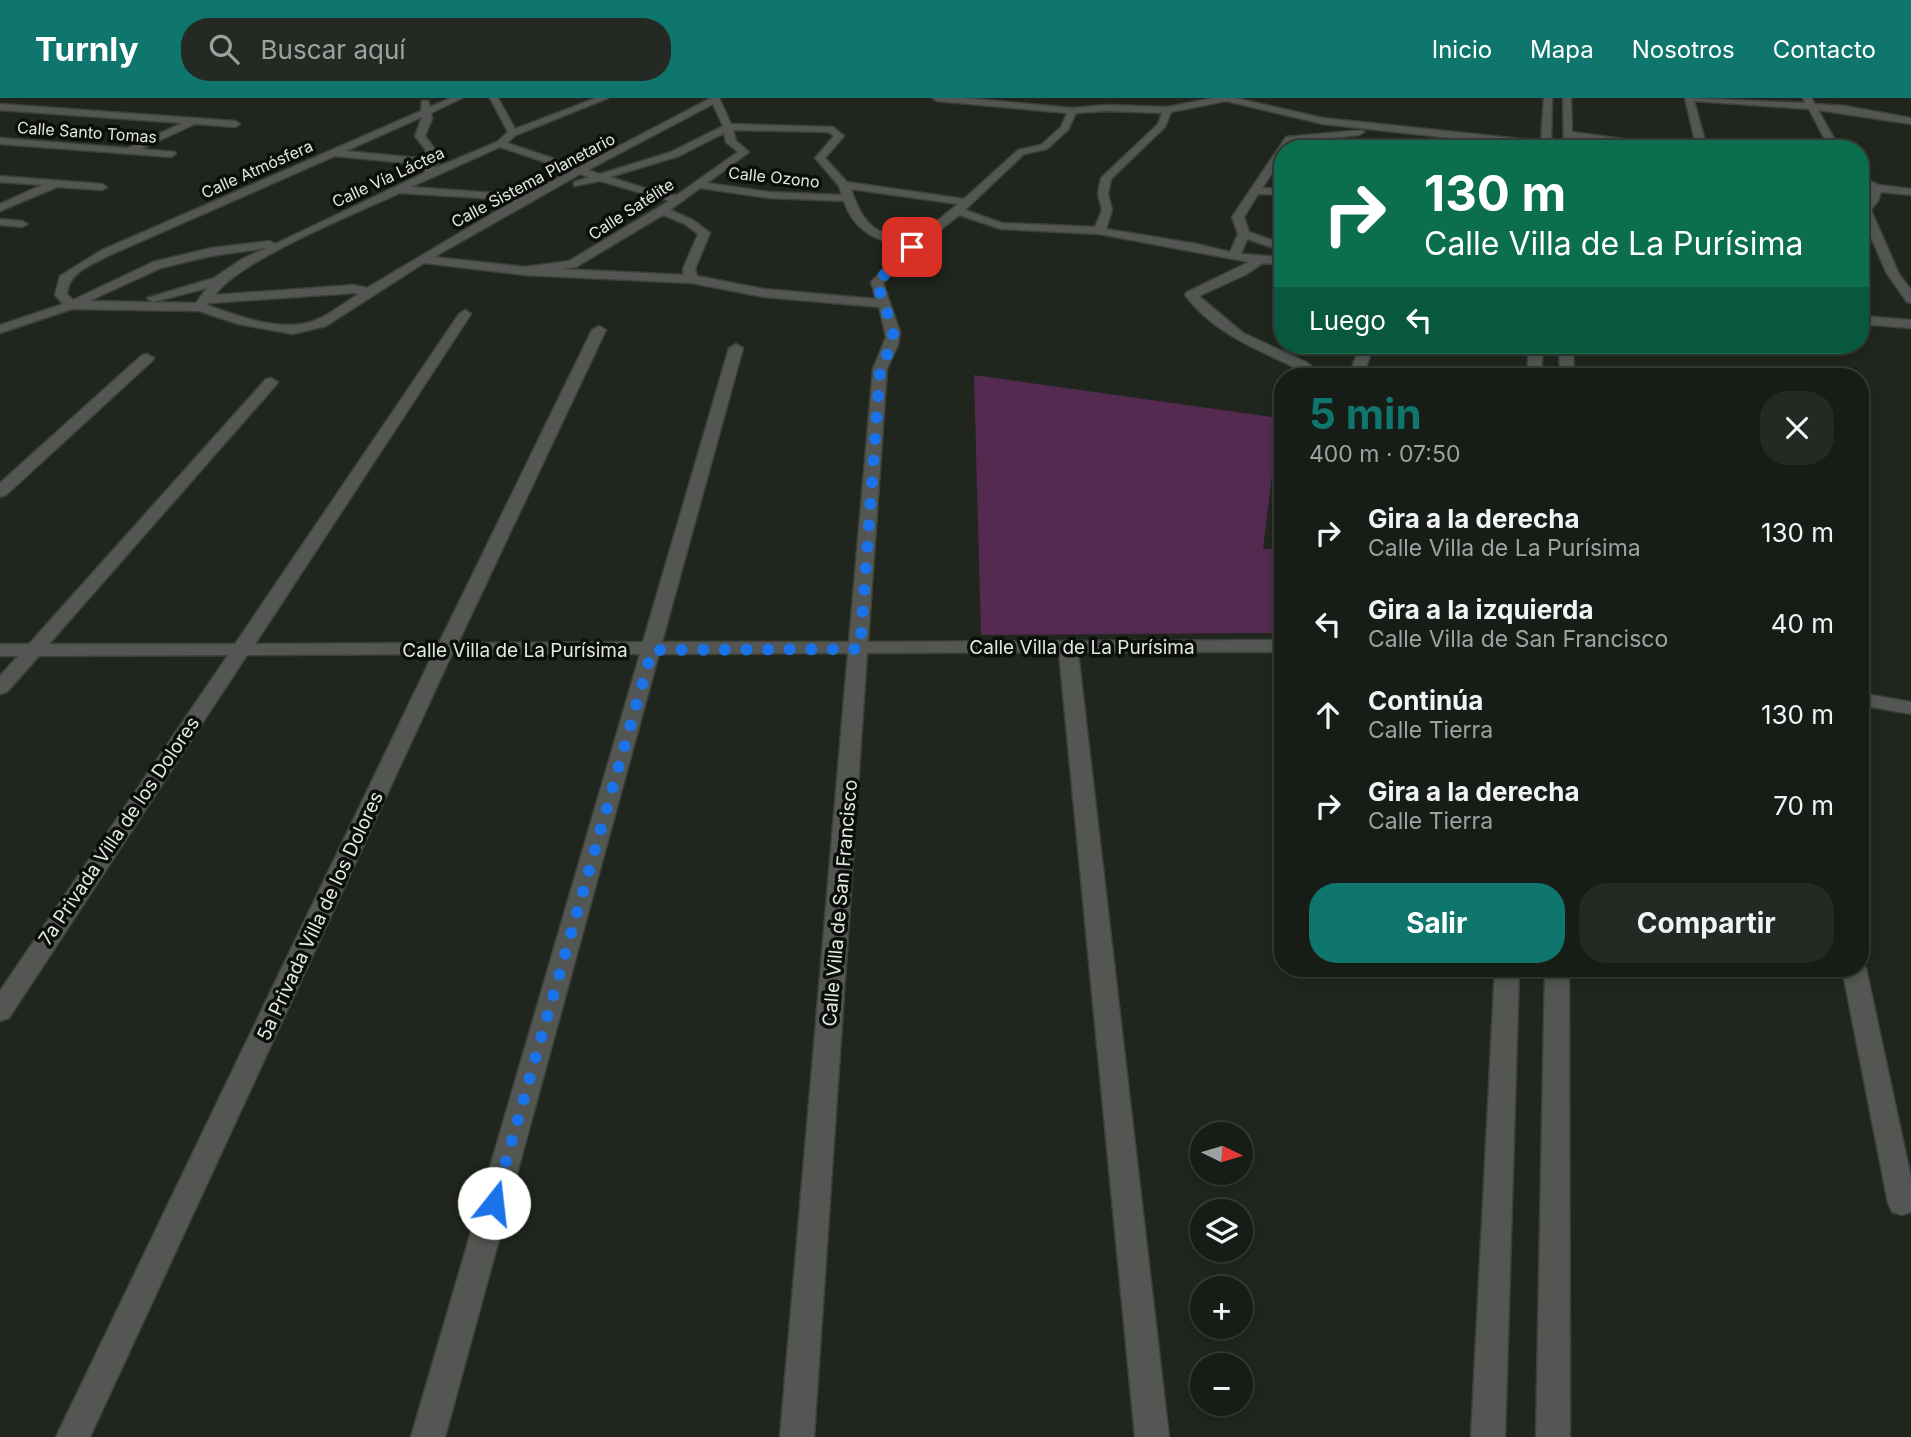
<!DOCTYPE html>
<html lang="es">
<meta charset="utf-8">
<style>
:root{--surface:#181c16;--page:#252923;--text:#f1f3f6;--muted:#9fa1a1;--line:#363a35;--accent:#0f766e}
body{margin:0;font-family:Inter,sans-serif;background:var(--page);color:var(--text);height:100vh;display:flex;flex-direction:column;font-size:26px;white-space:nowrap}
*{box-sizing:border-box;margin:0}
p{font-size:23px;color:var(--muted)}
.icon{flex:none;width:38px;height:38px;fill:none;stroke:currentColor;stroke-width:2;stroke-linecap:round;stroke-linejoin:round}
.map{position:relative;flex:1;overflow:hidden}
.side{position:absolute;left:1274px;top:270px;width:595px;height:609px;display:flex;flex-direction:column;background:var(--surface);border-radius:28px;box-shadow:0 4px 10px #0003,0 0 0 2px var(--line)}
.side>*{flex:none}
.hud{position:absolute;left:1274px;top:42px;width:595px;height:214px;border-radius:28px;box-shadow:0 4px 10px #0003,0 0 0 2px var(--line);background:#0b6e4f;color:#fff;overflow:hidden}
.needle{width:46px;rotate:95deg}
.tools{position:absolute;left:1190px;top:1024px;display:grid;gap:14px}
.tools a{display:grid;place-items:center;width:63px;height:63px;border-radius:50%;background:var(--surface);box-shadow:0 4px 10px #0003,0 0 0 2px var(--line);font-size:35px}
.pin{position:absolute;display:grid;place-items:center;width:60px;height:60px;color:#fff;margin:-30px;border-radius:14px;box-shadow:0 4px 10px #0006}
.me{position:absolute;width:77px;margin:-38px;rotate:16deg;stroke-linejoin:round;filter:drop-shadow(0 0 5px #0008)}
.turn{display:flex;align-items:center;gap:24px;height:147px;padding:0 35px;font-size:32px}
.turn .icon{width:91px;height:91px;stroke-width:2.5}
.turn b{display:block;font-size:49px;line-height:60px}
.then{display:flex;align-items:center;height:66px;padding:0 35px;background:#0003;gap:14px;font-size:26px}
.round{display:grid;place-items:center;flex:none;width:74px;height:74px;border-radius:28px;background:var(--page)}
.headline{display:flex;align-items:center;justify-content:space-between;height:119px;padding:0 35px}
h1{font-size:42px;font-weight:700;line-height:52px;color:var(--accent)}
.primary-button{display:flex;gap:14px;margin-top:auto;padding:14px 35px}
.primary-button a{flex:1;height:80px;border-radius:28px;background:var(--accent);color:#fff;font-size:28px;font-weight:700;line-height:80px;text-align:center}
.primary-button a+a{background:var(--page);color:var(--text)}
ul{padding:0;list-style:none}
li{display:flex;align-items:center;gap:21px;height:91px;padding:0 35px}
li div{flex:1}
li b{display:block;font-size:26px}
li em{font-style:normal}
header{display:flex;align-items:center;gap:42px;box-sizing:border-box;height:98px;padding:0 35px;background:var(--accent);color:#fff}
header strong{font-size:33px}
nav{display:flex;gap:38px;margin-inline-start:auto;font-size:24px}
.search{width:490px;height:63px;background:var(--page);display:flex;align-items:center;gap:18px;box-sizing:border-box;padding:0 24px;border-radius:28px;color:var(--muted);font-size:26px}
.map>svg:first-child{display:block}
</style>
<header>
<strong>Turnly</strong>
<div class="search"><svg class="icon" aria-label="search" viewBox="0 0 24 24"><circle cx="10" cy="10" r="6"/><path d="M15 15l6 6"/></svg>Buscar aquí</div>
<nav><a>Inicio</a><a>Mapa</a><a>Nosotros</a><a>Contacto</a></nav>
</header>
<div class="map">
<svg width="1911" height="1339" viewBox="0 0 1911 1339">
<rect width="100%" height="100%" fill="#20261d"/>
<polygon fill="#542a51" points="974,277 1279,320 1263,451 1283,451 1283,535 981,537"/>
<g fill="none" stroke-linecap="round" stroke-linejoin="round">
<defs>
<g id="minor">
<path d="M451 0H462L431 15 432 21 425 38 435 51 439 65 435 70 497 44 508 34 490 0H498L515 31 596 0H608L516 37 507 45 579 69 711 0H719L731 26 833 29 844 38 825 60 847 84 964 101 1018 52 1041 47 1061 29 1067 15 937 3 933 0H965L1072 10 1107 7 1167 9 1214 0H1235L1323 20 1541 43 1544 0H1552L1551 51 1323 26 1226 3 1171 14 1165 29 1111 81 1108 96 1112 112 1106 131 1197 146 1230 154 1238 136 1232 119 1286 39 1362 32 1364 34 1359 37 1292 44 1288 51H1283V59L1262 90 1283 91V97L1258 96 1244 119 1249 134 1283 146V153L1247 141 1241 156 1283 159V167L1263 165 1245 177 1199 198 1243 235 1306 264 1325 278C1307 278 1296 269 1279 262 1243 245 1210 230 1185 197L1187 194 1249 164 1099 136 1001 131 959 117 916 151 883 185 900 234 898 247 887 271 868 544 1283 542V554H1078L1169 1339H1135L1059 554 867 555 814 1339H780L848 555 659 556 445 1339H411L640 556H452L90 1339H56L433 556 247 557 9 920 0 923V893L228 557 39 558 7 594 0 596V578L18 558H0V546H29L266 281 271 280 278 284 276 287 49 546H235L459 216 465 212 471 216 255 546 439 545 592 232 599 228 606 232 458 545 643 544 729 250 736 246 743 250 662 544H849L873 271 886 239 879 209 764 199 691 185 525 177 424 165 326 228 293 236 238 226 199 213 72 211 0 235V227L63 206 55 197 60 178 102 152 421 13 422 3H428L430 9ZM713 6 723 28 671 54 600 76 588 72ZM1107 13 1162 15 1158 26 1101 80 1098 96 1102 112 1095 129 1002 125 965 112 1024 56 1047 51 1068 32 1076 15ZM422 19 415 38 425 51 428 61 346 53ZM733 32 828 34 834 38 815 60 839 88 842 97 769 94 707 85 749 54 736 43ZM724 35 726 44 738 54 677 97 663 96 610 79 679 58ZM500 49 571 73 525 97 411 89ZM335 58 426 67 424 75 275 146 270 143 211 150 153 164 73 202 67 196C68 174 93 166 110 157ZM580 76 589 79 574 84V88L600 83 669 103 569 163 525 169 434 159ZM700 90 769 100 844 103C854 134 876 141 904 150L871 184 876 201 764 191 697 178 695 171 710 135 693 122 670 112ZM851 91 958 106 910 145C873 132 864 129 851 91ZM400 95 515 102 367 190 354 187 215 197C239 162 357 115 400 95ZM663 117 685 126 698 136 683 171 684 177 561 171 576 169ZM266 150 242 161 214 180 147 200 153 204 207 190 196 205 89 203 161 170 211 158ZM354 195 359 196C345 204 331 216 316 222 283 236 239 218 207 207L209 205Z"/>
<polygon points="1563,0 1571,0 1572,34 1688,50 1695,43 1685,0 1805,5 1803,0 1811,0 1815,6 1845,8 1911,20 1911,26 1818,12 1840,51 1830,51 1809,11 1694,3 1705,43 1698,51 1659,51 1573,40 1572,51 1564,51"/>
<polygon points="0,6 235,23 240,26 235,29 195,26 141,51 175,54 176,56 171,59 0,46 0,40 128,50 182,25 0,12"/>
<polygon points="0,78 102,86 107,89 102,92 57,89 0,113 0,106 42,87 0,84"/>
<polygon points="1860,79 1879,87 1911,91 1911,97 1881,94 1878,103 1871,112 1899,176 1911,192 1911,205 1907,204 1887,176 1860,114 1871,91 1860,86"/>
<polygon points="0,121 22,123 28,126 22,129 0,127"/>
<polygon points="1860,218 1911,222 1911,230 1860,226"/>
<polygon points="1360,247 1374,247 1363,278 1349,278"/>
<polygon points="1529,247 1543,247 1541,278 1527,278"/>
<polygon points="1559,247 1573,247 1574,278 1560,278"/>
<polygon points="147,256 154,260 152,263 6,397 0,399 0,385 142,257"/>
<polygon points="1860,595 1911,604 1911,616 1860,607"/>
<polygon points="1860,863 1866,870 1911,1080 1911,1114 1902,1117 1892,1114 1888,1105 1842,870 1860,870"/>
<polygon points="1495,870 1519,870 1505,1339 1471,1339"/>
<polygon points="1545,870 1569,870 1570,1339 1536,1339"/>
</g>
</defs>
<use href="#minor" stroke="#3b4138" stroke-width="3"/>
<use href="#minor" fill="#535652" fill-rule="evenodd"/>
</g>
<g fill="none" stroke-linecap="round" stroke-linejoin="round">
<path stroke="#1a73e8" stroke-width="12" stroke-dasharray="0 21.6" d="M494 1105 652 552 860 551 880 271C884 262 892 249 893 239 894 228 880 198 877 184L912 149"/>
</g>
<g text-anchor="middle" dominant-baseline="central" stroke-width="7" stroke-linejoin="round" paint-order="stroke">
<g font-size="16" fill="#e2e7e1" stroke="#0b0e0a">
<text transform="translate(87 34) rotate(4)">Calle Santo Tomas</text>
<text transform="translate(257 71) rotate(-24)">Calle Atmósfera</text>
<text transform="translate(388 79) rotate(-25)">Calle Vía Láctea</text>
<text transform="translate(774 79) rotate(6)">Calle Ozono</text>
<text transform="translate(533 82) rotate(-28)">Calle Sistema Planetario</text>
<text transform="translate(631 111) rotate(-33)">Calle Satélite</text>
</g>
<g font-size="19" fill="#e2e7e1" stroke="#0b0e0a">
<text x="1082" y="549">Calle Villa de La Purísima</text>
<text x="515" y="552">Calle Villa de La Purísima</text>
<text transform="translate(119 733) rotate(-56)">7a Privada Villa de los Dolores</text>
<text transform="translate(840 805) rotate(-85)">Calle Villa de San Francisco</text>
<text transform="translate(320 818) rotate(-65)">5a Privada Villa de los Dolores</text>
</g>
</g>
</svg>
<div class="tools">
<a><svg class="needle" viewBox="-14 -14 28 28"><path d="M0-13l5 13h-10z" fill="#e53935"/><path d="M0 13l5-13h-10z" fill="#9fa1a1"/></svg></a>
<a><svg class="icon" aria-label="layers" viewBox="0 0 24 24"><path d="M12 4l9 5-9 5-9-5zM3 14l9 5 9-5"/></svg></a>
<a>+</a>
<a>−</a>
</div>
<div class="pin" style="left:912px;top:149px;background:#d93025"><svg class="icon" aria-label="arrive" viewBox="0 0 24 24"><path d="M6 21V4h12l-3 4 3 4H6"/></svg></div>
<svg class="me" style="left:494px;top:1105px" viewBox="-20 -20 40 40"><circle r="19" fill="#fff"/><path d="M0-13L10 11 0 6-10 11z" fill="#1a73e8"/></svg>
<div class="hud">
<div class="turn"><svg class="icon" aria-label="right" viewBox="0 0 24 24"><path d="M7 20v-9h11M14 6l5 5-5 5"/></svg><div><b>130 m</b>Calle Villa de La Purísima</div></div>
<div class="then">Luego<svg class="icon" aria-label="left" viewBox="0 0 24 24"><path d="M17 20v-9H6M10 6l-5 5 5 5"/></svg></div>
</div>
<section class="side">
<div class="headline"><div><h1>5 min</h1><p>400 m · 07:50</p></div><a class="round"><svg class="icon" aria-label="close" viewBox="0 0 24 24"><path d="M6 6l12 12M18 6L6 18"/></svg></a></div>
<ul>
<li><svg class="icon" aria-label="right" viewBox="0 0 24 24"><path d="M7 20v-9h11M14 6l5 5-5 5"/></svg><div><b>Gira a la derecha</b><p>Calle Villa de La Purísima</p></div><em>130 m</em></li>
<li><svg class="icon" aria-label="left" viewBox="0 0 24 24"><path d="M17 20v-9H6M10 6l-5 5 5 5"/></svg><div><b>Gira a la izquierda</b><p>Calle Villa de San Francisco</p></div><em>40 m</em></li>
<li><svg class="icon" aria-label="ahead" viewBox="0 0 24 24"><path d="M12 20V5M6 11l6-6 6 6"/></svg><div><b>Continúa</b><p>Calle Tierra</p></div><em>130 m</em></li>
<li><svg class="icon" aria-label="right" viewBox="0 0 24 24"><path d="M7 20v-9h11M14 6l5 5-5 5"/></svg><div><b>Gira a la derecha</b><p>Calle Tierra</p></div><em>70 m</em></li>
</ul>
<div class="primary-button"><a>Salir</a><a>Compartir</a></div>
</section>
</div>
